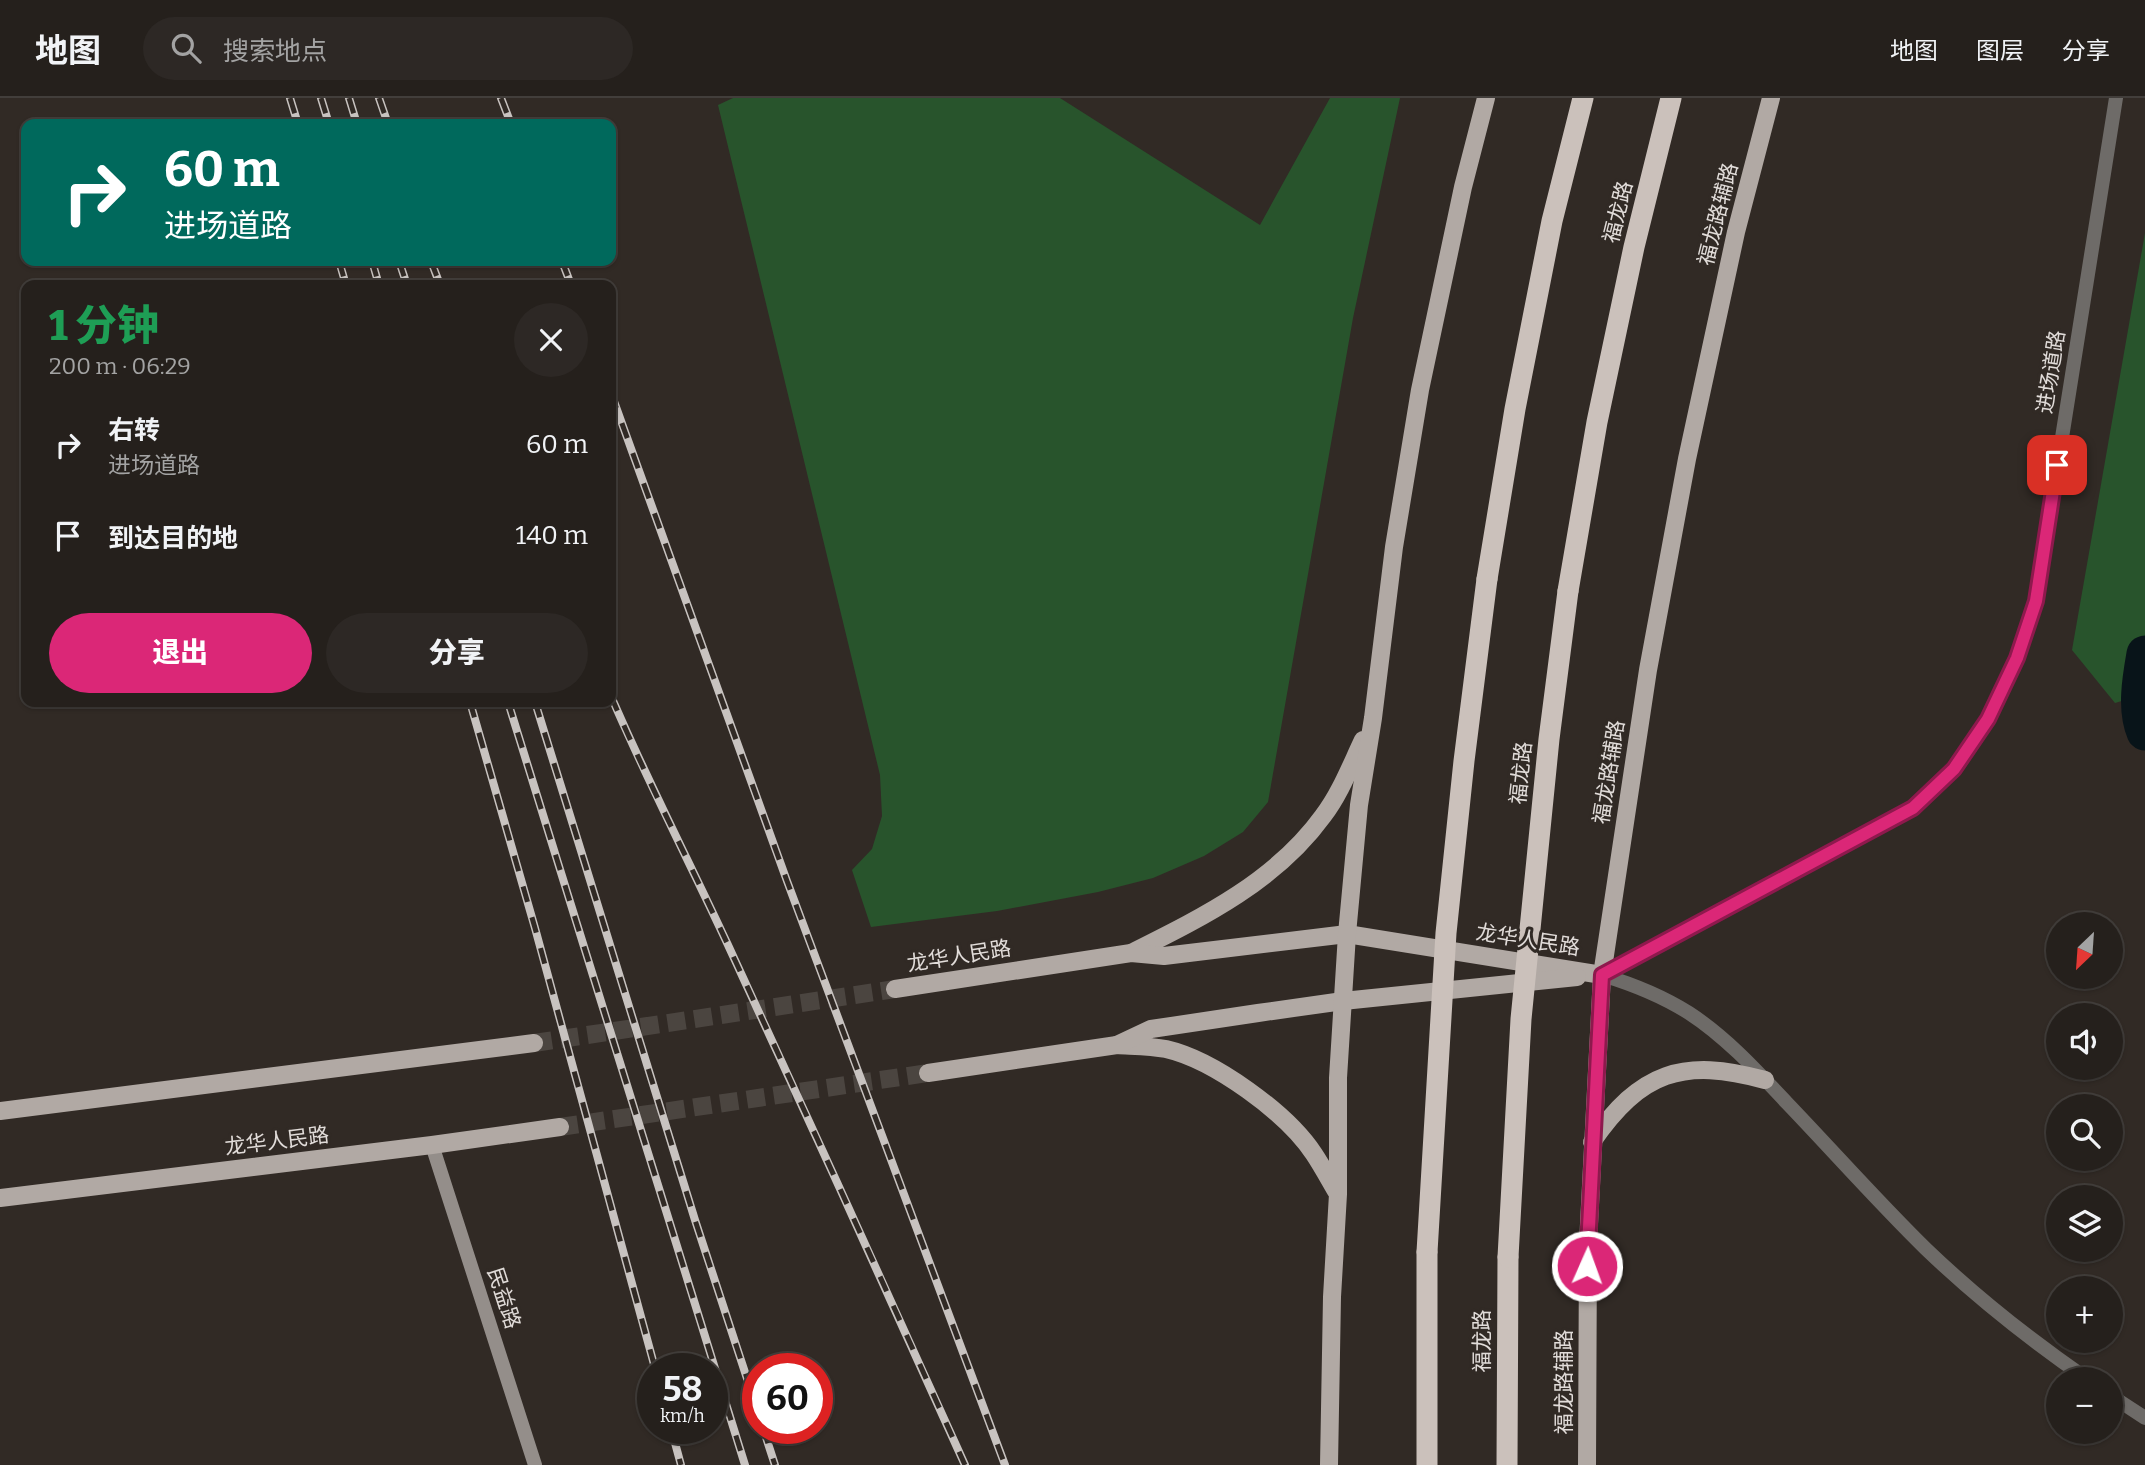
<!DOCTYPE html>
<html lang="zh">
<meta charset="utf-8">
<style>
:root{--surface:#25201c;--page:#2d2825;--text:#f1f3f6;--muted:#a3a3a3;--line:#423e3b;--accent:#db2777}
body{margin:0;font-family:Bitter,"Noto Sans SC",serif;background:var(--page);color:var(--text);height:100vh;display:flex;flex-direction:column;font-size:26px;white-space:nowrap}
*{box-sizing:border-box;margin:0}
p{font-size:23px;color:var(--muted)}
.icon{flex:none;width:38px;height:38px;fill:none;stroke:currentColor;stroke-width:2;stroke-linecap:round;stroke-linejoin:round}
.map{position:relative;flex:1;overflow:hidden}
.drawer{position:absolute;left:21px;top:182px;width:595px;height:427px;display:flex;flex-direction:column;background:var(--surface);border-radius:14px;box-shadow:0 2px 5px #0004,0 0 0 2px var(--line)}
.drawer>*{flex:none}
.hud{position:absolute;left:21px;top:21px;width:595px;height:147px;border-radius:14px;box-shadow:0 2px 5px #0004,0 0 0 2px var(--line);background:#00695c;color:#fff;overflow:hidden}
.needle{width:46px;rotate:205deg}
.controls{position:absolute;left:2046px;top:814px;display:grid;gap:14px}
.controls a{display:grid;place-items:center;width:77px;height:77px;border-radius:50%;background:var(--surface);box-shadow:0 2px 5px #0004,0 0 0 2px var(--line);font-size:35px}
.speed{position:absolute;left:637px;top:1255px;display:flex;gap:14px;font-size:35px;font-weight:700;text-align:center}
.speed>*{display:grid;place-content:center;width:91px;height:91px;border-radius:50%;background:var(--surface);box-shadow:0 2px 5px #0004,0 0 0 2px var(--line);line-height:1}
.speed small{font-size:18px;font-weight:400}
.speed .limit{border:10px solid #d22;background:#fff;color:#111}
.pin{position:absolute;display:grid;place-items:center;width:60px;height:60px;color:#fff;margin:-30px;border-radius:14px;box-shadow:0 4px 10px #0006}
.me{position:absolute;width:77px;margin:-38px;rotate:2deg;stroke-linejoin:round;filter:drop-shadow(0 0 5px #0008)}
.turn{display:flex;align-items:center;gap:24px;height:147px;padding:0 28px;font-size:32px}
.turn .icon{width:91px;height:91px;stroke-width:2.5}
.turn b{display:block;font-size:49px;line-height:60px}
.round{display:grid;place-items:center;flex:none;width:74px;height:74px;border-radius:37px;background:var(--page)}
.summary{display:flex;align-items:center;justify-content:space-between;height:119px;padding:0 28px}
h1{font-size:42px;font-weight:800;line-height:52px;color:#1e9e55}
.action{display:flex;gap:14px;margin-top:auto;padding:14px 28px}
.action a{flex:1;height:80px;border-radius:42px;background:var(--accent);color:#fff;font-size:28px;font-weight:800;line-height:80px;text-align:center}
.action a+a{background:var(--page);color:var(--text)}
ul{padding:0;list-style:none}
li{display:flex;align-items:center;gap:21px;height:91px;padding:0 28px}
li div{flex:1}
li b{display:block;font-size:26px}
li em{font-style:normal}
header{display:flex;align-items:center;gap:42px;box-sizing:border-box;height:98px;padding:0 35px;background:var(--surface);border-bottom:2px solid var(--line)}
header strong{font-size:33px}
nav{display:flex;gap:38px;margin-inline-start:auto;font-size:24px}
.search{width:490px;height:63px;background:var(--page);display:flex;align-items:center;gap:18px;box-sizing:border-box;padding:0 24px;border-radius:38px;color:var(--muted);font-size:26px}
.map>svg:first-child{display:block}
</style>
<header>
<strong>地图</strong>
<div class="search"><svg class="icon" aria-label="search" viewBox="0 0 24 24"><circle cx="10" cy="10" r="6"/><path d="M15 15l6 6"/></svg>搜索地点</div>
<nav><a>地图</a><a>图层</a><a>分享</a></nav>
</header>
<div class="map">
<svg width="2145" height="1367" viewBox="0 0 2145 1367">
<rect width="100%" height="100%" fill="#312a25"/>
<g fill="#28542c">
<polygon points="733,0 1060,0 1260,127 1330,0 1400,0 1353,220 1268,704 1243,734 1204,758 1153,780 1098,794 997,813 871,829 852,772 872,751 882,718 880,677 718,7"/>
<polygon points="2145,135 2145,596 2115,605 2072,552"/>
</g>
<g fill="none" stroke-linecap="round" stroke-linejoin="round">
<path stroke="#081419" stroke-width="37" d="M2145 556C2141 579 2135 611 2145 634"/>
<g stroke="#4b4540" stroke-width="18" stroke-dasharray="18 9" stroke-linecap="butt">
<polyline points="534,945 895,891"/>
<polyline points="560,1029 928,975"/>
</g>
<g stroke="#6e6b68" stroke-width="14">
<path d="M1602 877 1913 710C1926 697 1940 685 1952 672 1994 627 2017 560 2036 503L2116 0"/>
<path d="M1602 877C1632 886 1662 898 1689 915 1726 939 1757 973 1787 1005 1833 1053 1878 1104 1926 1151 1974 1197 2032 1243 2087 1281"/>
<polyline points="2110,1297 2145,1320"/>
</g>
<polyline stroke="#948e8a" stroke-width="14" points="432,1047 535,1367"/>
<g stroke="#b1a9a4" stroke-width="18">
<path d="M1133 854C1203 819 1276 783 1323 718 1340 696 1351 667 1363 642"/>
<polyline points="895,891 1131,855 1164,858 1347,836 1602,877"/>
<path d="M1117 947C1133 948 1151 948 1166 951 1214 962 1287 1015 1314 1056 1322 1068 1329 1081 1336 1093"/>
<polyline points="928,975 1117,947 1151,931 1258,915 1343,903 1577,879"/>
<polyline points="0,1013 534,945"/>
<path d="M1592 1044C1640 974 1683 959 1765 982"/>
<polyline points="0,1100 432,1047 560,1029"/>
<polyline points="1329,1367 1332,1199 1338,1096 1338,980 1347,836 1359,707 1373,620 1394,449 1420,292 1463,89 1486,0"/>
<polyline points="1587,1367 1588,1145 1602,877 1648,572 1687,361 1736,134 1771,0"/>
</g>
<g stroke="#cbc1bb" stroke-width="21">
<polyline points="1487,481 1515,311 1552,123 1583,0"/>
<polyline points="1568,493 1597,324 1634,149 1671,0"/>
<polyline points="1427,1154 1427,1367"/>
<polyline points="1507,1367 1508,1159"/>
</g>
<defs>
<g id="rail">
<polyline points="290,0 298,26"/>
<polyline points="321,0 329,26"/>
<polyline points="349,0 357,26"/>
<polyline points="379,0 388,26"/>
<polyline points="501,0 511,26"/>
<polyline points="339,163 346,187"/>
<polyline points="372,163 379,187"/>
<polyline points="399,163 407,187"/>
<polyline points="431,163 440,187"/>
<polyline points="562,163 571,187"/>
<polyline points="611,295 787,783 1005,1367"/>
<path d="M611 598C647 682 689 763 728 847 808 1020 887 1193 965 1367"/>
<polyline points="470,604 535,830 655,1270"/>
<polyline points="508,604 745,1367"/>
<polyline points="535,604 695,1122 758,1314"/>
<polyline points="671,1330 681,1367"/>
<polyline points="763,1330 775,1367"/>
</g>
</defs>
<use href="#rail" stroke="#c8c3c0" stroke-width="8"/>
<use href="#rail" stroke="#312a25" stroke-width="5" stroke-dasharray="16" stroke-linecap="butt"/>
<g stroke="#cbc1bb" stroke-width="21">
<polyline points="1427,1154 1446,835 1464,663 1487,481"/>
<polyline points="1508,1159 1521,921 1549,641 1568,493"/>
</g>
</g>
<g fill="none" stroke-linecap="round" stroke-linejoin="round">
<defs>
<polyline id="route" points="1587,1168 1602,877 1913,710 1954,671 1988,621 2017,560 2036,503 2057,367"/>
</defs>
<use href="#route" stroke="#8e194d" stroke-width="18"/>
<use href="#route" stroke="#db2777" stroke-width="12"/>
</g>
<g text-anchor="middle" dominant-baseline="central" stroke-width="6" stroke-linejoin="round" paint-order="stroke">
<g font-size="21" fill="#e1dcd9" stroke="#312a25">
<text transform="translate(1618 114) rotate(-76)">福龙路</text>
<text transform="translate(1718 116) rotate(-76)">福龙路辅路</text>
<text transform="translate(2051 274) rotate(-81)">进场道路</text>
<text transform="translate(1609 674) rotate(-81)">福龙路辅路</text>
<text transform="translate(1521 675) rotate(-84)">福龙路</text>
<text transform="translate(1528 842) rotate(9)">龙华人民路</text>
<text transform="translate(959 858) rotate(-9)">龙华人民路</text>
<text transform="translate(277 1043) rotate(-7)">龙华人民路</text>
<text transform="translate(504 1200) rotate(72)">民益路</text>
<text transform="translate(1482 1243) rotate(-90)">福龙路</text>
<text transform="translate(1564 1284) rotate(-90)">福龙路辅路</text>
</g>
</g>
</svg>
<div class="controls">
<a><svg class="needle" viewBox="-14 -14 28 28"><path d="M0-13l5 13h-10z" fill="#e53935"/><path d="M0 13l5-13h-10z" fill="#a3a3a3"/></svg></a>
<a><svg class="icon" aria-label="sound" viewBox="0 0 24 24"><path d="M4 9h4l5-4v14l-5-4H4zM17 9q2 3 0 6"/></svg></a>
<a><svg class="icon" aria-label="search" viewBox="0 0 24 24"><circle cx="10" cy="10" r="6"/><path d="M15 15l6 6"/></svg></a>
<a><svg class="icon" aria-label="layers" viewBox="0 0 24 24"><path d="M12 4l9 5-9 5-9-5zM3 14l9 5 9-5"/></svg></a>
<a>+</a>
<a>−</a>
</div>
<div class="speed"><div>58<small>km/h</small></div><div class="limit">60</div></div>
<div class="pin" style="left:2057px;top:367px;background:#d93025"><svg class="icon" aria-label="arrive" viewBox="0 0 24 24"><path d="M6 21V4h12l-3 4 3 4H6"/></svg></div>
<svg class="me" style="left:1587px;top:1168px" viewBox="-20 -20 40 40"><circle r="17" fill="#db2777" stroke="#fff" stroke-width="3"/><path d="M0-11L8 9 0 5-8 9z" fill="#fff"/></svg>
<div class="hud">
<div class="turn"><svg class="icon" aria-label="right" viewBox="0 0 24 24"><path d="M7 20v-9h11M14 6l5 5-5 5"/></svg><div><b>60 m</b>进场道路</div></div>
</div>
<section class="drawer">
<div class="summary"><div><h1>1 分钟</h1><p>200 m · 06:29</p></div><a class="round"><svg class="icon" aria-label="close" viewBox="0 0 24 24"><path d="M6 6l12 12M18 6L6 18"/></svg></a></div>
<ul>
<li><svg class="icon" aria-label="right" viewBox="0 0 24 24"><path d="M7 20v-9h11M14 6l5 5-5 5"/></svg><div><b>右转</b><p>进场道路</p></div><em>60 m</em></li>
<li><svg class="icon" aria-label="arrive" viewBox="0 0 24 24"><path d="M6 21V4h12l-3 4 3 4H6"/></svg><div><b>到达目的地</b></div><em>140 m</em></li>
</ul>
<div class="action"><a>退出</a><a>分享</a></div>
</section>
</div>
